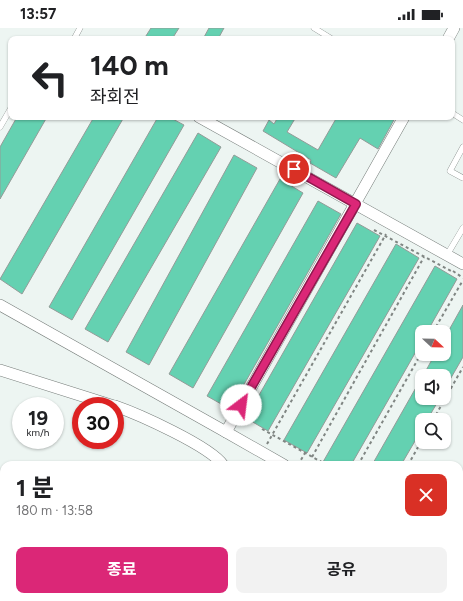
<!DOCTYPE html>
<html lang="ko">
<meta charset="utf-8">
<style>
:root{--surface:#fff;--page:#f2f2f2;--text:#202124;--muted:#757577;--accent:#db2777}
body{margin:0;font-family:Figtree,"Noto Sans KR",sans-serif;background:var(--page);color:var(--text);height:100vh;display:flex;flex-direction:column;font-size:15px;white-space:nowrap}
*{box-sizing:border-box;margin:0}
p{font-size:13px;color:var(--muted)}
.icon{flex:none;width:22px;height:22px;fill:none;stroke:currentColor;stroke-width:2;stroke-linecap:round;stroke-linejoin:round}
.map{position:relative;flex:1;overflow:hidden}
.side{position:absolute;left:0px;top:433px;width:463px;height:140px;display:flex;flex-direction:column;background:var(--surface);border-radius:12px 12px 0 0;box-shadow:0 1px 3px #0004}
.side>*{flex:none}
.guide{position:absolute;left:8px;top:8px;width:447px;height:84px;border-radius:8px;box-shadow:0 1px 3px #0004;background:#fff;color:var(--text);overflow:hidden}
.needle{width:26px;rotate:112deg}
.buttons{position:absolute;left:415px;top:297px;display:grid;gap:8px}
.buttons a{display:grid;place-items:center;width:36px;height:36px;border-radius:8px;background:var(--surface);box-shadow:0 1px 3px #0004;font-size:20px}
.speed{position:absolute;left:12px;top:369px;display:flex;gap:8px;font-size:20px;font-weight:700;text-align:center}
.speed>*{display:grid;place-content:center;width:52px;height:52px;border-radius:50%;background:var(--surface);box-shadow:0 1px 3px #0004;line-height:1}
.speed small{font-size:10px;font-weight:400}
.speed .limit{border:6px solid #d22;background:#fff;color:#111}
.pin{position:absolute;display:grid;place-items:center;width:34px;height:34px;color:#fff;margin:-17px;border:2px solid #fff;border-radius:50%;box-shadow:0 1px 4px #0007}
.me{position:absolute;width:44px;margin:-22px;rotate:30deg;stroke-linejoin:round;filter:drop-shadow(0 0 3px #0008)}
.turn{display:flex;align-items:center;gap:14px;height:84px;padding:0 16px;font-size:18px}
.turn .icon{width:52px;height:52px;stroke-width:2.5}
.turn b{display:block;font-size:28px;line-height:34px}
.round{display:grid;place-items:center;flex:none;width:42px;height:42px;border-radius:8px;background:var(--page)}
.summary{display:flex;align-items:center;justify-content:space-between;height:68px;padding:0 16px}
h1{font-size:24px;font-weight:700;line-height:30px}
.action{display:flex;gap:8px;margin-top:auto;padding:8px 16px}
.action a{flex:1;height:46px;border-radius:8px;background:var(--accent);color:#fff;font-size:16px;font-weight:700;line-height:46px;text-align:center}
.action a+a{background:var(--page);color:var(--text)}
.status{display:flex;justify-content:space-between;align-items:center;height:28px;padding:0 20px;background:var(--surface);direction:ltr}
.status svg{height:11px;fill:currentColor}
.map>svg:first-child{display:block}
</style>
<div class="status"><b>13:57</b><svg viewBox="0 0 49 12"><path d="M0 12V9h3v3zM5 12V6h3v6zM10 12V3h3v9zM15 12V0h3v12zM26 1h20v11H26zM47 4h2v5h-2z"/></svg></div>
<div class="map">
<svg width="463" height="573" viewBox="0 0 463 573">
<rect width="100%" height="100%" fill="#edf5f2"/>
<g fill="#64d1b1" stroke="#939b98">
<polygon points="151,0 179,0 172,11 144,11"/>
<polygon points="209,0 224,0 218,11 203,11"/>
<polygon points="17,89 47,89 0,171 0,119"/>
<polygon points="94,89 124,89 22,266 0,251"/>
<polygon points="158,89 169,89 184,97 72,292 49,279"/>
<polygon points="278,89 296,89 287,104 318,122 337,89 395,90 378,121 360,110 336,150 310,135 311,132 263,103 269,92 274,96"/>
<polygon points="198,105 221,119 108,314 85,301"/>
<polygon points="234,127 257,140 149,337 126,324"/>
<polygon points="280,151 303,165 193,360 169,346"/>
<polygon points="318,173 341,186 230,381 207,368"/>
<polygon points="357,195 380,208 268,403 246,390"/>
<polygon points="396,216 419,230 307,425 284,412"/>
<polygon points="435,238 457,251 427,304 422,304 422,313 351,437 328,437 323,434"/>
<polygon points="463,277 463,329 444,362 444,348 423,348 435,326 444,326 444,311"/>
<polygon points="422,349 422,370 440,370 427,392 422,392 422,401 401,437 372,437"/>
</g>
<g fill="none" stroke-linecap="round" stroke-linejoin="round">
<defs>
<g id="lane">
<polyline points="314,0 332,11"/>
<polyline points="74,11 80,0"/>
<polyline points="452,85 463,92"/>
<polyline points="0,99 11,80"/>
<polyline points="463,119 450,143 463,150"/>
<polyline points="447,227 463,200"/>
</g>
<g id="street">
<polyline points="448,11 454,0"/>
<polyline points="199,89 463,236"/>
<polyline points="0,277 226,404"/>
<polyline points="0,342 114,378"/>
<path d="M115 378C138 386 210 418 223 437"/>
<polyline points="284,437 226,404 404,89"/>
<polyline points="459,469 463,462"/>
<polyline points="237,573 239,569"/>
<polyline points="398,573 400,569"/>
</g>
<polyline id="secondary" points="459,568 463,561"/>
</defs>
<use href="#lane" stroke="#767d7a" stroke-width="6"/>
<use href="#street" stroke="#767d7a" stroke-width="12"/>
<use href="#secondary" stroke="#767d7a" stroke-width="16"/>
<g stroke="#808683" stroke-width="2" stroke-dasharray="3 3" stroke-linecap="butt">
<polyline points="374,202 453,244"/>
<polyline points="453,243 463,250"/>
<polyline points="433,304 463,252"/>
<polyline points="433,392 463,339"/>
<polyline points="262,401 327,437"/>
<polyline points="267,416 386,206"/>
<polyline points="312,429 424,229"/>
<polyline points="298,437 305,425"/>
<polyline points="358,437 422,324"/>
<polyline points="408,437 422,412"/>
</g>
<use href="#lane" stroke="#fff" stroke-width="5.5"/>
<use href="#street" stroke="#fff" stroke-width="11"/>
<use href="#secondary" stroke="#fff" stroke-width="15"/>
</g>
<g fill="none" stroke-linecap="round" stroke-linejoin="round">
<defs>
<polyline id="route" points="241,377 356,176 294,141"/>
</defs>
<use href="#route" stroke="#8e194d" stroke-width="10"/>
<use href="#route" stroke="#db2777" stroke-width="7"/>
</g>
</svg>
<div class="buttons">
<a><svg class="needle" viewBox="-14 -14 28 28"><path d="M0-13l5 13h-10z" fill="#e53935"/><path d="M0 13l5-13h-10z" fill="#757577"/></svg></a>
<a><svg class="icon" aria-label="sound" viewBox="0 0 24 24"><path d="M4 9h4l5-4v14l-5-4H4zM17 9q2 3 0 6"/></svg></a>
<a><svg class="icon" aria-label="search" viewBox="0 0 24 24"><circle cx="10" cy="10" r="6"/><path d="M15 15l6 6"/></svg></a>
</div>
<div class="speed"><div>19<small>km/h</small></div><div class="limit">30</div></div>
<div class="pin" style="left:294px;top:141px;background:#d93025"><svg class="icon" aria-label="arrive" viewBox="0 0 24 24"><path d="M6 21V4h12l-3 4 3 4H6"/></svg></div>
<svg class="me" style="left:241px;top:377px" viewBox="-20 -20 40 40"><circle r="19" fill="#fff"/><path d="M0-13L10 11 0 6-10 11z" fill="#db2777"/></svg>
<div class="guide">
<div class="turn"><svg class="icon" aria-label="left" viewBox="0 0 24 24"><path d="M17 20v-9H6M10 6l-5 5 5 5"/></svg><div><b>140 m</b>좌회전</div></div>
</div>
<section class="side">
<div class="summary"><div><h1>1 분</h1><p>180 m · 13:58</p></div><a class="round" style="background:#d93025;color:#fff"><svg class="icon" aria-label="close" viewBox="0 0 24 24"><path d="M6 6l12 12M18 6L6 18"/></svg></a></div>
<div class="action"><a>종료</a><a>공유</a></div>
</section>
</div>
